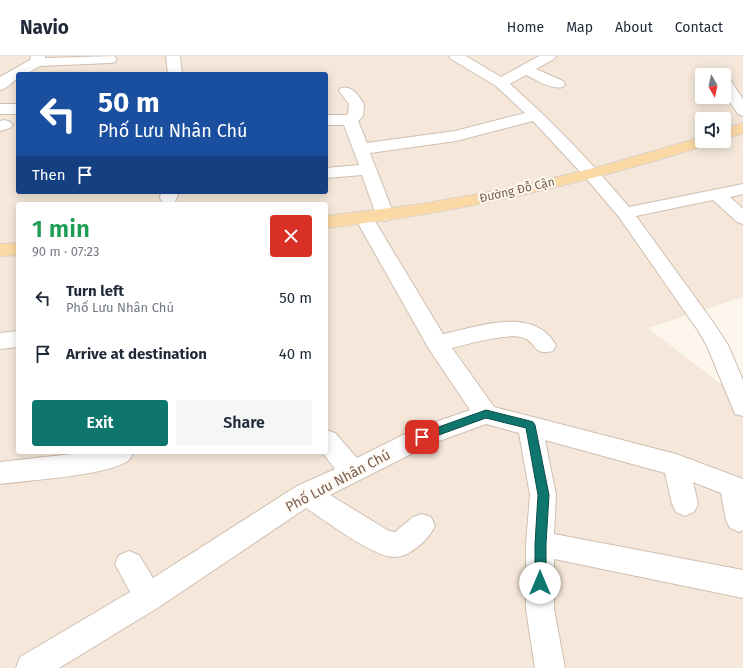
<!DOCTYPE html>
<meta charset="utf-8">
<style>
:root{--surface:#fff;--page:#f6f6f7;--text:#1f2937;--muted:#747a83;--line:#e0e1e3;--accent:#0f766e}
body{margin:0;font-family:"Fira Sans",sans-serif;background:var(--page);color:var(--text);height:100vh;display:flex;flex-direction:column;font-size:15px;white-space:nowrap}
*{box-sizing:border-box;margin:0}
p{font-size:13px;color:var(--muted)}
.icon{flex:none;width:22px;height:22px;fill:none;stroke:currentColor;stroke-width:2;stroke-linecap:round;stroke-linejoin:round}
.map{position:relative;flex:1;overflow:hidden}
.sheet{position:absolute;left:16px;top:146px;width:312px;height:252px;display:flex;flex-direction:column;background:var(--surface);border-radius:4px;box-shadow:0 2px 10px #0003}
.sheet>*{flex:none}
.banner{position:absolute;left:16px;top:16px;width:312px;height:122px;border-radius:4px;box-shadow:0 2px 10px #0003;background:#1a4fa0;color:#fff;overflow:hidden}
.needle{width:26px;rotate:171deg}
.tools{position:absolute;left:695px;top:12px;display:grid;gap:8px}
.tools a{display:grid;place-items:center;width:36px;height:36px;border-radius:4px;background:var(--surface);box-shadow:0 2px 10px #0003;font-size:20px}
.pin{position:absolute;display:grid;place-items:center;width:34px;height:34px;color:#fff;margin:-17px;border-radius:8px;box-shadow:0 2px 6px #0006}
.me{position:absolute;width:44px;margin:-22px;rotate:0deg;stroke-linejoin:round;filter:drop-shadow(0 0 3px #0008)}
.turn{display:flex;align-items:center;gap:14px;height:84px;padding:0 16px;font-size:18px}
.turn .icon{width:52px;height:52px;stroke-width:2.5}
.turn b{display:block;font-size:28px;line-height:34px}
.then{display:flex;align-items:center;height:38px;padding:0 16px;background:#0003;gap:8px;font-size:15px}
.round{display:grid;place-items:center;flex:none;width:42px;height:42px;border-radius:4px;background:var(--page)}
.head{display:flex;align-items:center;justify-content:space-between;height:68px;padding:0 16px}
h1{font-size:24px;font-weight:600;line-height:30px;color:#1e9e55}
.action{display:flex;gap:8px;margin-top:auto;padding:8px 16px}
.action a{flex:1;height:46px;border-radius:4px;background:var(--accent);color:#fff;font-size:16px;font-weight:600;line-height:46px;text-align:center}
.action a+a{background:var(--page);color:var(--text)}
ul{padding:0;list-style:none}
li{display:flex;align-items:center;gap:12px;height:56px;padding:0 16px}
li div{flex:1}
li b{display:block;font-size:15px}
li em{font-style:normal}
header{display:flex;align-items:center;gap:24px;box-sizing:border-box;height:56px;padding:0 20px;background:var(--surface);border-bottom:1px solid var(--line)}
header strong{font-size:19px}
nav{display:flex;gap:22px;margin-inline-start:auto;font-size:14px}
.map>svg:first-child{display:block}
</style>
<header>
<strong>Navio</strong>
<nav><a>Home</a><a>Map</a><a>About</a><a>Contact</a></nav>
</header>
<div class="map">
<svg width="743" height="612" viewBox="0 0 743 612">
<rect width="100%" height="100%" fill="#fdf6ec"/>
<path fill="#f5e8da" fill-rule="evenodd" d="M0 0H743V241L648 272 743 345V612H0ZM18 18H326V136H18ZM702 19H724V41H702ZM702 63H724V85H702ZM18 148H326V396H18Z"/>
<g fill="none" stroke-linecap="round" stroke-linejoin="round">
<defs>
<g id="minor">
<path d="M31 0H45V2L114 0 117 3 115 6 110 7 40 10 26 18H18V22C12 26 7 33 0 34V21L30 4Z"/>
<polygon points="166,0 180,0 182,18 168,18"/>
<path d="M449 0H466L501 21 539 0H556L554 3 536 13 563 25 565 28 563 31C551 34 537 24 526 19L510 28C553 66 592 107 629 151L743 128V138L730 141 743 153V168L737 166 713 144 636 160 713 266 728 289 743 324V360L735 358 707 290 699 276 619 161 585 121 533 65 456 85 370 97 394 159 391 163 385 165 379 163 376 159 362 119 326 122V112L359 109 344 69H326V59H346L348 58 349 48 339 35 341 32C352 29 358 39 364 48L363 60 358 65 367 87 455 75 525 57 496 30 451 3Z"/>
<polygon points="724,21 729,22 743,43 743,60 738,58 724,37"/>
<rect x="0" y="48" width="18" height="10"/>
<polygon points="5,64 10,66 13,69 10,72 0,75 0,65"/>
<polygon points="161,136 179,136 175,146 169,147 163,146 160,142"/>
<path d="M364 156 370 158 373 162 443 278C478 271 533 249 556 289L553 295C533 300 537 287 524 282 509 276 468 288 452 292L494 351 676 398 743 423V474L739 476 730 472 726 464 721 437 693 426 698 448 694 456 685 460 676 456 672 448 665 417 545 384 556 439 554 478 743 514V542L554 503V553L565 612H535L526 553V488L530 439 519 377 486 368 431 388 330 439 389 475 395 476 413 461 422 458 431 461 435 470C429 483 410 501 395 501 374 502 325 464 306 452L159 551 59 612H16L20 601 130 536 115 508 119 499 129 495 139 499 153 522 297 430 335 413 322 396H326V374L335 377 357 402 413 374 470 354 429 293 355 162 358 158Z"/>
<polygon points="18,275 18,291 0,293 0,277"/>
<path d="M90 396H133C132 399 131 402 129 404 109 420 28 424 0 428V406Z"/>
</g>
<g id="major">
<polygon points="743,67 743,77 724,83 724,73"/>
<path d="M702 81V85H712L710 88C584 128 457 157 326 172V160L422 148 517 131 606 109Z"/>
<polygon points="18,187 18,199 0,200 0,188"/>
</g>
</defs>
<use href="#minor" stroke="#d1beb0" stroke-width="2"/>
<use href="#major" stroke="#dad1cd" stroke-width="2"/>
<use href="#minor" fill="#fff" fill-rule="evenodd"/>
<use href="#major" fill="#fbd9a5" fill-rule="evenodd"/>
</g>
<polygon fill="#0f766e" stroke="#0a4d48" points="486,354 530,365 533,366 535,369 549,439 546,488 546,527 545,531 540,532 536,531 535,527 535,488 538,439 526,372 486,362 422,385 419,384 417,381 419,378"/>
<g text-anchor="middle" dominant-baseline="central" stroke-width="4" stroke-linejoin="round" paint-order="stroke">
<g font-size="12" fill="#7a5c4d" stroke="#fffaf3">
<text transform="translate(517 134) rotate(-13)">Đường Đỗ Cận</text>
</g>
<g font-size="14" fill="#7a5c4d" stroke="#fffaf3">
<text transform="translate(338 425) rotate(-28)">Phố Lưu Nhân Chú</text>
</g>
</g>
</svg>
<div class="tools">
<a><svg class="needle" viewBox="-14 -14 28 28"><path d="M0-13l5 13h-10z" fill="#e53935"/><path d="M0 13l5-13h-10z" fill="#747a83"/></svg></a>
<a><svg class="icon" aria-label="sound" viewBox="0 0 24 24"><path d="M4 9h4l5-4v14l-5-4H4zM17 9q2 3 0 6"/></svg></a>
</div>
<div class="pin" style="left:422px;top:381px;background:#d93025"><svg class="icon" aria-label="arrive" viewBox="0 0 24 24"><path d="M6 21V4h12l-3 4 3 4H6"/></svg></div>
<svg class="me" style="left:540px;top:527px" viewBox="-20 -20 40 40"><circle r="19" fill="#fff"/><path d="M0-13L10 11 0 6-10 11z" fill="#0f766e"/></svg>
<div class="banner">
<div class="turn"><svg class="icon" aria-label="left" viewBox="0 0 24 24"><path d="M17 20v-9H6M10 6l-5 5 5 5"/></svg><div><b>50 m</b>Phố Lưu Nhân Chú</div></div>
<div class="then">Then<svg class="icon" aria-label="arrive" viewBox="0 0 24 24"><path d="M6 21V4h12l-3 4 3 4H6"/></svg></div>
</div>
<section class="sheet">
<div class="head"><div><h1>1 min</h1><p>90 m · 07:23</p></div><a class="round" style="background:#d93025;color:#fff"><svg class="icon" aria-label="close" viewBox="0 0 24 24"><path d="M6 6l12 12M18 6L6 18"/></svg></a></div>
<ul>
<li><svg class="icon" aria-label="left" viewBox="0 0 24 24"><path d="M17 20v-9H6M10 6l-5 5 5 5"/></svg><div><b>Turn left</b><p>Phố Lưu Nhân Chú</p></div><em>50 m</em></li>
<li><svg class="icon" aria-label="arrive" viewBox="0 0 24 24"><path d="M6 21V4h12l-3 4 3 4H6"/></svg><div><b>Arrive at destination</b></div><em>40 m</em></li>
</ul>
<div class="action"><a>Exit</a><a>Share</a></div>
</section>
</div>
